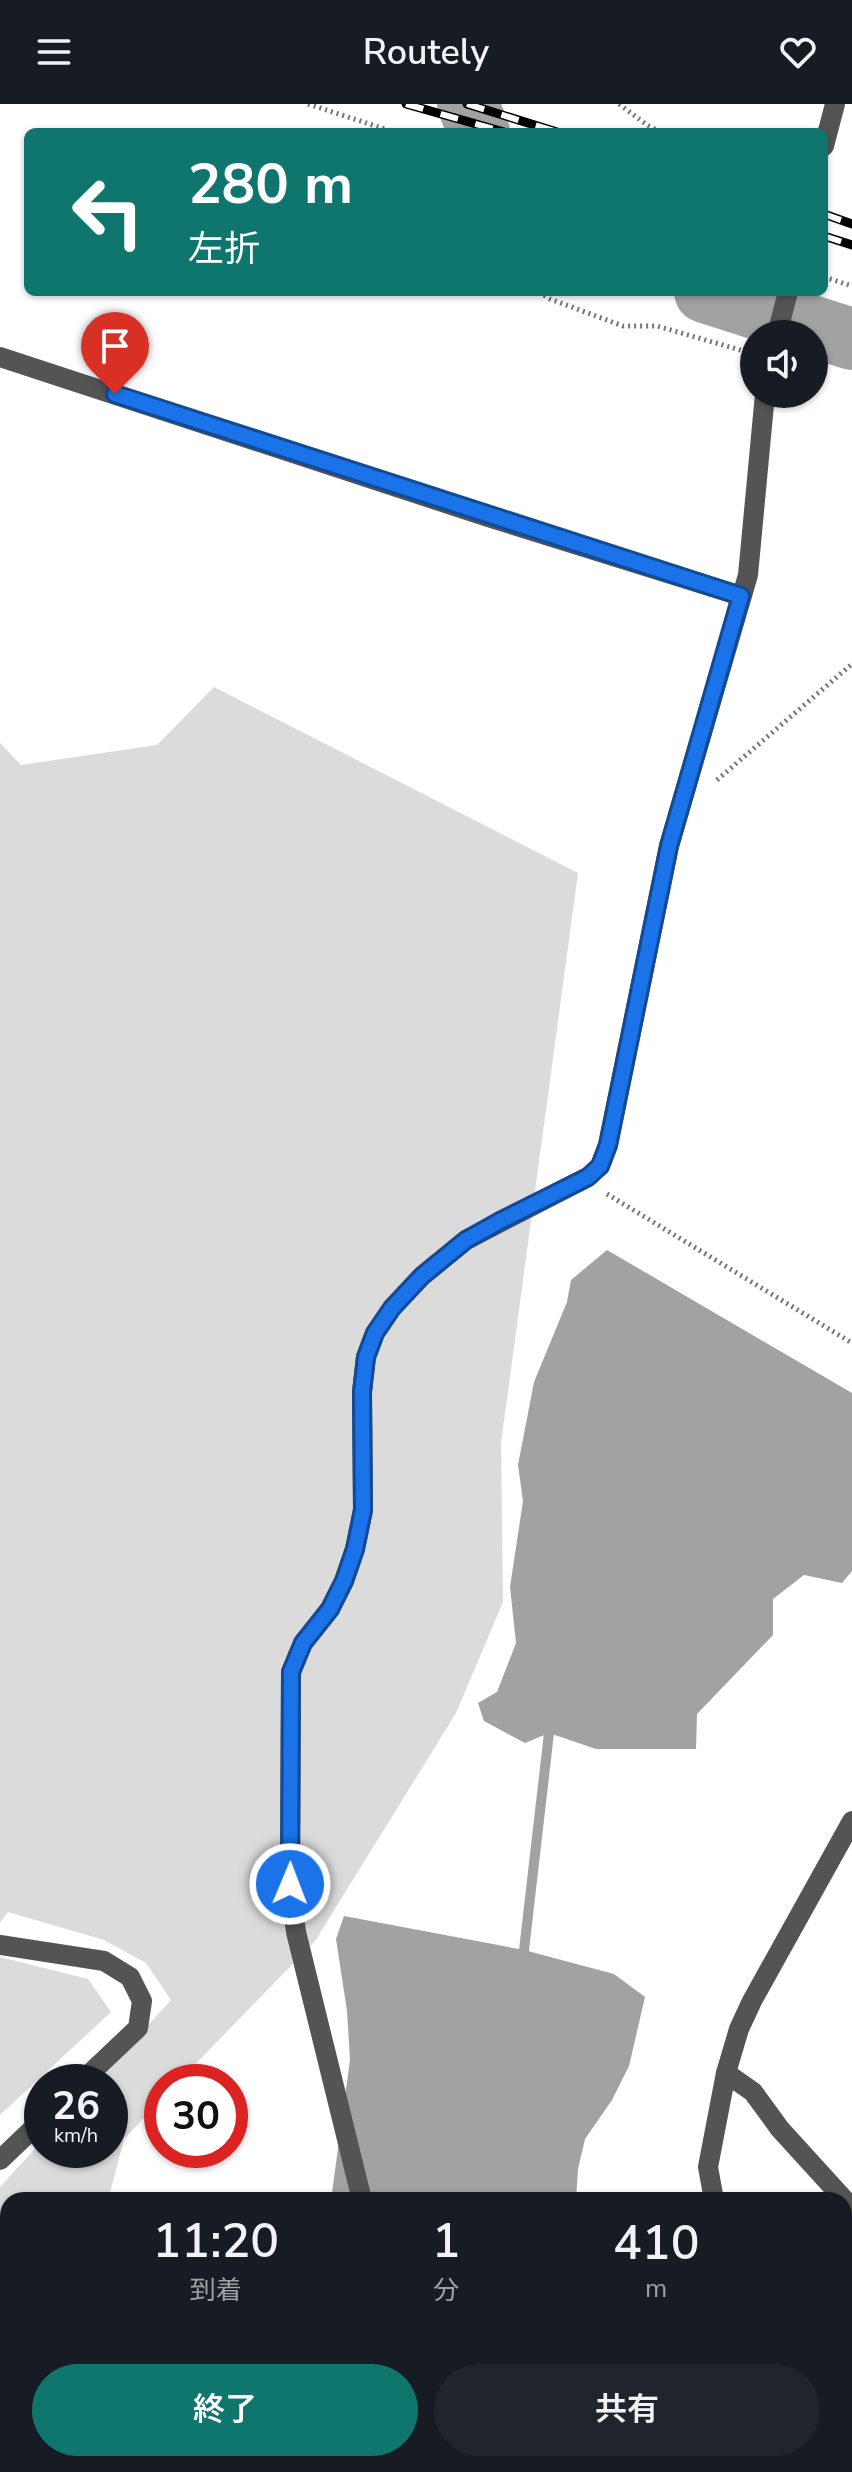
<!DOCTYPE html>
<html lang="ja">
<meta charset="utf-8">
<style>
:root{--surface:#171b24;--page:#20242c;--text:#f1f3f6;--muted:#9ea1a6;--accent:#0f766e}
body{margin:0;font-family:"Nunito Sans","Noto Sans JP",sans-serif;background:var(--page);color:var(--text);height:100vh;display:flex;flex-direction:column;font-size:30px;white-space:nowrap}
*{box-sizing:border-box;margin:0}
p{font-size:26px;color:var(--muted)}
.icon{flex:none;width:44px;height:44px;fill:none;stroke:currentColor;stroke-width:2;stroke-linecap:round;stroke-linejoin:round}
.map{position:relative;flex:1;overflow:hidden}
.details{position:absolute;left:0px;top:2088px;width:852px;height:280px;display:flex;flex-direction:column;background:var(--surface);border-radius:24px 24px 0 0;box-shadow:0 2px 6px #0004}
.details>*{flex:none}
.top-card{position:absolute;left:24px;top:24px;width:804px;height:168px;border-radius:12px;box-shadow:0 2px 6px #0004;background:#0f766e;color:#fff;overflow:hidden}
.buttons{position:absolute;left:740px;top:216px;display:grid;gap:16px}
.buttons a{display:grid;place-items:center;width:88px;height:88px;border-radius:50%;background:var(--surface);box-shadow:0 2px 6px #0004;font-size:40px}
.speed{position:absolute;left:24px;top:1960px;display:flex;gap:16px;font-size:40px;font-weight:700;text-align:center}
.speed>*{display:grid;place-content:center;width:104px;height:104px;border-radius:50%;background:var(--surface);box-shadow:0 2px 6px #0004;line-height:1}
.speed small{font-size:20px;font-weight:400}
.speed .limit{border:12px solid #d22;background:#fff;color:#111}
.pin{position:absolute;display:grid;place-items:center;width:68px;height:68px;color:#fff;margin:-82px -34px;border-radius:50% 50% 50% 0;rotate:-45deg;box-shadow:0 0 8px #0007}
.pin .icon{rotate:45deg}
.me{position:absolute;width:88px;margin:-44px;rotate:1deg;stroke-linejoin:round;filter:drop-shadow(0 0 6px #0008)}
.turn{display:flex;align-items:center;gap:28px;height:168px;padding:0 32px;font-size:36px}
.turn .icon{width:104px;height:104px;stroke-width:2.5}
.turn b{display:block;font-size:56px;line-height:68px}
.eta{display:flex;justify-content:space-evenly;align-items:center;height:136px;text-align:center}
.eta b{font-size:48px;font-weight:600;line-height:56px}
.action{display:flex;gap:16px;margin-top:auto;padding:16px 32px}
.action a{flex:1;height:92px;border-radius:48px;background:var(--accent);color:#fff;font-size:32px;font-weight:600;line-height:92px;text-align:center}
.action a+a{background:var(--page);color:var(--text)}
header{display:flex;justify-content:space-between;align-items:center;height:104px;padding:0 32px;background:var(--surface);font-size:36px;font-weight:600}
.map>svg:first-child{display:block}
</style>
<header><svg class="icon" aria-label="menu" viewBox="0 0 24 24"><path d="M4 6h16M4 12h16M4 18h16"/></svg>Routely<svg class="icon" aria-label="heart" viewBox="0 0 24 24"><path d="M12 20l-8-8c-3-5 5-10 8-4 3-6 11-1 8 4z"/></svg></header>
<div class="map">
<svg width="852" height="2368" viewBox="0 0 852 2368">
<rect width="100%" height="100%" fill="#fff"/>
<g fill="#dbdbdb">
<polygon points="214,583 578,769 501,1339 503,1498 456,1609 315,1837 178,1978 162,1978 162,1995 124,2035 108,2096 8,2096 8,2322 0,2314 0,2083 42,2037 42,2046 110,2046 110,1978 96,1978 171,1896 146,1859 104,1836 8,1808 0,1819 0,639 21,661 157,641"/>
<polygon points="0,1853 88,1875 111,1908 0,2011"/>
<polygon points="51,2360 379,2360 381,2368 60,2368"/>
<polygon points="669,2360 760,2360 764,2368 666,2368"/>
</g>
<g fill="#a2a2a2">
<polygon points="607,1146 852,1289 852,1467 842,1479 804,1471 773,1495 773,1531 697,1610 696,1645 596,1645 549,1629 525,1639 484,1617 478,1599 497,1588 516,1539 510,1483 523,1397 518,1361 534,1278 567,1198 571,1176"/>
<polygon points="344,1812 524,1846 614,1870 645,1893 629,1962 612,1996 585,2035 578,2065 576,2096 331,2096 350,1956 347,1907 336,1835"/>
<polygon points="449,2360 611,2360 609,2368 447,2368"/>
</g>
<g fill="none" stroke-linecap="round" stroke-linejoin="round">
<polyline stroke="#a2a2a2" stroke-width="10" points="526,1859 524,1846 549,1629 554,1617"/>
<g stroke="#a2a2a2" stroke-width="62">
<polyline points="468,0 479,28"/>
<polyline points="705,188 852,235"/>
</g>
<g stroke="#767676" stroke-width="5" stroke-dasharray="2 4" stroke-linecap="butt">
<polyline points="308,0 394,28"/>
<polyline points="619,0 647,21 660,28"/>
<polyline points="824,173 852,182"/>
<polyline points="539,188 550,195 623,222 657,222 754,250"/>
<polyline points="717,676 852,560"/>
<polyline points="607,1090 852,1239"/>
</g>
<g stroke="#545454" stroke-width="20">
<polyline points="824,42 835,0"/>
<polyline points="777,230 788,188"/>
<polyline points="0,253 488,413 741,492"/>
<polyline points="0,1841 104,1857 130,1873 142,1897 138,1924 81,1978"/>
<polyline points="726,1969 753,1988 780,2025 852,2104"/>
<polyline points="0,2056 42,2016"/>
<polyline points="362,2096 296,1828 290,1780 291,1568 303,1539 330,1505 344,1477 355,1445 363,1406 362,1288 366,1253 375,1229 392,1204 422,1172 466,1136 588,1073 600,1062 608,1041 669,742 748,471 765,290"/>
<polyline points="714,2096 708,2063 726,1969 739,1925 752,1897 852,1717"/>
<polyline points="844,2252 852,2244"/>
<polyline points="787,2360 791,2368"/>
<polyline points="403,2368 404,2360"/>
</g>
<defs>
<g id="rail">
<polyline points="406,0 504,28"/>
<polyline points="467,0 557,28"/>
<polyline points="824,110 852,120"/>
<polyline points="824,132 852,141"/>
</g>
</defs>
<use href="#rail" stroke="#000" stroke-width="9"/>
<use href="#rail" stroke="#fff" stroke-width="6" stroke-dasharray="18" stroke-linecap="butt"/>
</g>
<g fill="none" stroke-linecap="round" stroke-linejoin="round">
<defs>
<polyline id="route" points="115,290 741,492 669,742 608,1041 600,1062 588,1073 500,1117 466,1136 422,1172 392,1204 375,1229 366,1253 362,1288 363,1406 355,1445 344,1477 330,1505 303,1539 291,1568 290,1780"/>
</defs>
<use href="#route" stroke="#114b97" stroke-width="20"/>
<use href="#route" stroke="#1a73e8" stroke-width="14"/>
</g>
</svg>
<div class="buttons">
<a><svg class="icon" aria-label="sound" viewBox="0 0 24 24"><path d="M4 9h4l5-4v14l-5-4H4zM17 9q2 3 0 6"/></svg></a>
</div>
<div class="speed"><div>26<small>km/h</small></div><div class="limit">30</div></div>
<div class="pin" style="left:115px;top:290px;background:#d93025"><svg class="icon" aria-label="arrive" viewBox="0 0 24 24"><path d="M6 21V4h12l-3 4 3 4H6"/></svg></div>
<svg class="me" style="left:290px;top:1780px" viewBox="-20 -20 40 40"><circle r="17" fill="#1a73e8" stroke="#fff" stroke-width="3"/><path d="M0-11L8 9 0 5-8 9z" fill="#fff"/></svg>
<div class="top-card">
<div class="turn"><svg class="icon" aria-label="left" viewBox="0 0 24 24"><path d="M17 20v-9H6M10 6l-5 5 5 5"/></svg><div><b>280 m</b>左折</div></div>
</div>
<section class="details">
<div class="eta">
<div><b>11:20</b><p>到着</p></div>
<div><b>1</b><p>分</p></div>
<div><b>410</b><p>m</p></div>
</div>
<div class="action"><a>終了</a><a>共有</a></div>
</section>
</div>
